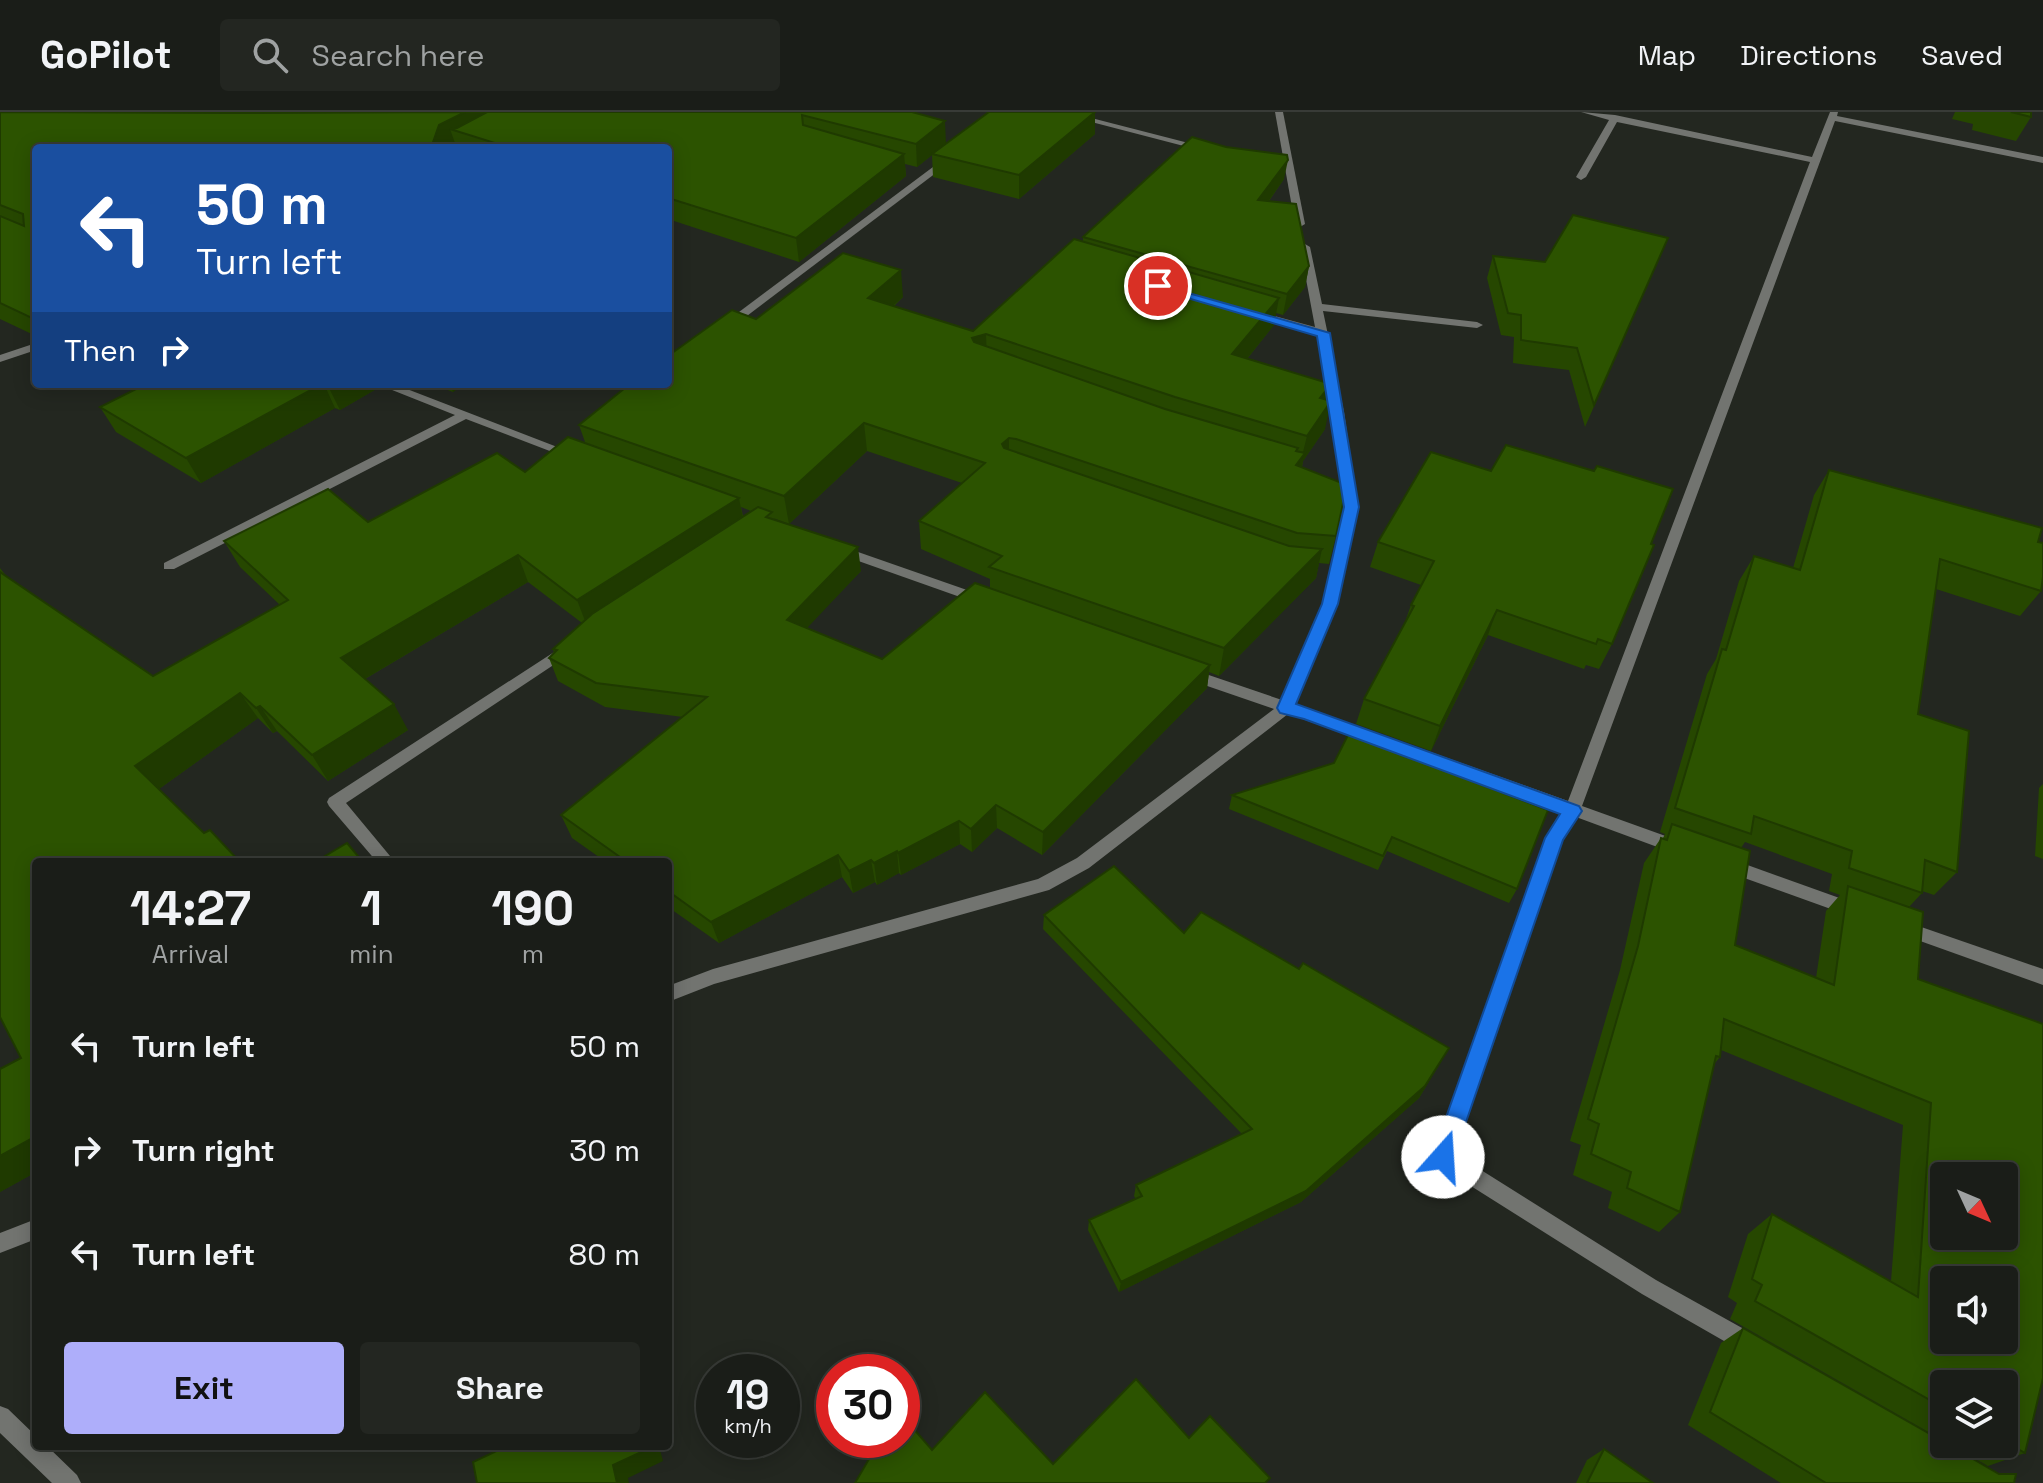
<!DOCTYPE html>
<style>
:root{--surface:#1a1d18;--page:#232621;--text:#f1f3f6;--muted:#9fa2a2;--line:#383b37;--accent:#aeaefa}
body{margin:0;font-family:"Space Grotesk",sans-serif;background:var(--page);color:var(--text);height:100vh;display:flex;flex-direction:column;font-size:30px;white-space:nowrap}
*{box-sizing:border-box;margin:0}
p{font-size:26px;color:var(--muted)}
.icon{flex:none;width:44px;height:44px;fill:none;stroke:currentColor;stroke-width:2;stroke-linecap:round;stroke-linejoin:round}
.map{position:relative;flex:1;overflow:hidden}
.side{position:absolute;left:32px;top:746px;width:640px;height:592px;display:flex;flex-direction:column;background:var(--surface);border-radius:8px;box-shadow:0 4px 20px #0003,0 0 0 2px var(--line)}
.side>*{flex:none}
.banner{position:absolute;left:32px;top:32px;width:640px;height:244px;border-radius:8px;box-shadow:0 4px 20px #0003,0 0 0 2px var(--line);background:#1a4fa0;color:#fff;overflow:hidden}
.needle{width:52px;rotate:134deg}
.fabs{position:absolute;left:1930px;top:1050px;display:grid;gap:16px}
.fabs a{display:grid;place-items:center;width:88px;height:88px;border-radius:8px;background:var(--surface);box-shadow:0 4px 20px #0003,0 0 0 2px var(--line);font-size:40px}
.speed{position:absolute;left:696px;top:1242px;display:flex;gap:16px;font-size:40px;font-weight:700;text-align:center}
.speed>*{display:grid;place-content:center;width:104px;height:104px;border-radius:50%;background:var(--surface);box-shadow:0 4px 20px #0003,0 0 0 2px var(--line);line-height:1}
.speed small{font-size:20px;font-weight:400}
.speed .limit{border:12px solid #d22;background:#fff;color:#111}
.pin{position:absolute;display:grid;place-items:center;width:68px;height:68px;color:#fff;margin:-34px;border:4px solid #fff;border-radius:50%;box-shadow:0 2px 8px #0007}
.me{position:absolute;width:88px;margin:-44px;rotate:19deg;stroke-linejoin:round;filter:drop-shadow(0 0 6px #0008)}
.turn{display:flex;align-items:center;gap:28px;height:168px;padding:0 32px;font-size:36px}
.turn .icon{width:104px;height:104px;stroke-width:2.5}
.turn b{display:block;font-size:56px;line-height:68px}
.then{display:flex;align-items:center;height:76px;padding:0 32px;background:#0003;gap:16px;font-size:30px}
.eta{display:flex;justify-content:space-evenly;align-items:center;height:136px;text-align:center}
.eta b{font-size:48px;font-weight:700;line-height:56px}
.cta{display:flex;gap:16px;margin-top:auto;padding:16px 32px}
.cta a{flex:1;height:92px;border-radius:8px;background:var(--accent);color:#111;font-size:32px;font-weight:700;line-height:92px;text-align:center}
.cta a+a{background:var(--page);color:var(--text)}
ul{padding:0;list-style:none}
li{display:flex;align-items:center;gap:24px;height:104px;padding:0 32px}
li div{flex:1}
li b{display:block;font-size:30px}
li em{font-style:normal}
header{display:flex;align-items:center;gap:48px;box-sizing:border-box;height:112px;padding:0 40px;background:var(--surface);border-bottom:2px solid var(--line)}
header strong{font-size:38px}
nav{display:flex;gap:44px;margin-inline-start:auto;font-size:28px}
.search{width:560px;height:72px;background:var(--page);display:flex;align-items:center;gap:20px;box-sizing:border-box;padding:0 28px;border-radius:8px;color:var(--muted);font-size:30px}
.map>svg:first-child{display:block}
</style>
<header>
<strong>GoPilot</strong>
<div class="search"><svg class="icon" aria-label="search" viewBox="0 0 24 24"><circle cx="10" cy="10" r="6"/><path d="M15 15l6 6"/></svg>Search here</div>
<nav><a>Map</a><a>Directions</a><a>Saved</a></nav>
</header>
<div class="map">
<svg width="2043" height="1371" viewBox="0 0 2043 1371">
<rect width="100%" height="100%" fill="#232720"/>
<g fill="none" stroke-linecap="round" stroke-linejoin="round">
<g fill="#727470" fill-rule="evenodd">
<polygon points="1053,0 1068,0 1208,36 1203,39"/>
<polygon points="1275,0 1283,0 1305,112 1300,115 1295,112"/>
<polygon points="1581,0 1615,3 1812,45 1830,0 1838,0 1837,4 2043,45 2043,51 1835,9 1582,694 1685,731 1687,736 1685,741 1679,743 1576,705 1562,728 1454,1041 1656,1168 1760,1226 1763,1234 1760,1242 1752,1245 1642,1182 1436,1052 1433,1045 1546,726 1562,700 1403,642 1400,638 1408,632 1568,689 1810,50 1617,10 1586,65 1581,68 1576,65 1609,8"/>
<polygon points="945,46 953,48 731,216 723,216 723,212"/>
<polygon points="1305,132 1310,135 1322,192 1477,210 1483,213 1477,216 1323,199 1344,300 1358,395 1337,492 1295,593 1376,621 1379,625 1376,629 1371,631 1288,602 1089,756 1049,778 714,872 668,890 668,874 713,857 1038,767 1077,746 1274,597 1184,566 1182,562 1184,558 1194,558 1282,588 1323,492 1344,395 1332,300 1317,223 1250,202 1256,199 1315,215 1300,135"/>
<polygon points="36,231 36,238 0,250 0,243"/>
<polygon points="377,272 394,272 578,343 572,347 568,346 466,307 174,457 164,457 164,451 455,303"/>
<polygon points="838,433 987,485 989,488 987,491 977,491 833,440 831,437"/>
<polygon points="568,531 575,536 573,540 346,691 395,750 377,750 329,694 327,690 329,686"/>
<polygon points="1728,746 1859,793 1862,798 1859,803 1853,805 1722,758 1720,753 1722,748"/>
<polygon points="1901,808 2043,857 2043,873 1895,820 1892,815 1895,810"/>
<polygon points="36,1107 36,1127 0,1141 0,1121"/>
<polygon points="0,1294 8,1297 36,1324 36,1334 47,1334 77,1363 81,1371 52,1371 0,1321"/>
</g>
</g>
<g fill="#264700" fill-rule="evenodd">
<polygon points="0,0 912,0 946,31 1095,22 1019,87 933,65 932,43 917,55 905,52 906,64 799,150 668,107 668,36 457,36 455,31 447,36 36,36 36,224 0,207"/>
<polygon points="1955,0 2031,0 2031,5 2016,29 1972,18 1973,12 1952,7"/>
<path d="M1284 67 1269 89 1309 154 1305 175 1283 203 1276 201 1274 213 1247 247 1327 288 1325 317 1303 349 1302 355 1336 424 1329 452 1319 451 1316 466 1219 564 1209 560 1207 576 1042 743 997 716 972 740 960 732 901 763 899 761 877 773 875 770 853 781 842 765 719 831 668 795V750H606L572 726 561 703 683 605 605 595 558 569 549 546 554 541 553 537 582 511 528 470 365 567 408 618 328 669 277 619 273 621 258 606 159 677 204 721 240 750H36V1060L0 1080 21 946 0 905V456L7 465 153 564 280 493 240 455 224 429 368 410 525 360 585 330 579 313 756 207 903 185 894 194 973 219 1083 130V125ZM867 339 962 371 919 409 921 437 990 467V476L882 547 806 516 861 459 773 406 789 412ZM741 395 751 399 743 404Z"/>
<polygon points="1668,126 1585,315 1569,258 1513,251 1514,225 1501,223 1487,166 1493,144 1545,150"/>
<polygon points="132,272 376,272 378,276 340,298 335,296 201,371 116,320 100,295 139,275"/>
<polygon points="432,272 464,272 453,280"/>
<polygon points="1431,340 1612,532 1599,557 1586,553 1584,557 1488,523 1431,639 1356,612 1364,587 1405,510 1411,493 1421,473 1370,455 1378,430"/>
<path d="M1829 358 2038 430 2041 479 2020 504 1936 477 1918 602 1957 760 1934 783 1922 779V781L1909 795 1918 867 2025 1341 1988 1354 1950 1332H2004V1272H1944V1329L1730 1207 1737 1191 1728 1185 1748 1122 1772 1102 1891 1169 1903 1013 1721 938 1720 945 1715 951 1680 1100 1659 1120 1608 1096 1612 1080 1573 1063 1581 1033 1570 1029 1620 858 1644 751 1661 726H1663L1665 722 1660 720 1707 562 1716 547 1739 469 1754 444 1793 456 1814 383ZM1745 730 1832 762 1829 779 1840 783 1826 799 1816 866 1735 833 1741 736Z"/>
<polygon points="1425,651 1517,777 1509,791 1387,739 1378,758 1229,697 1232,683"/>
<polygon points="2043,672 2043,747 2035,744 2039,676"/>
<polygon points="1044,803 1184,821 1299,857 1449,936 1419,986 1301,1090 1119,1180 1088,1118 1089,1108 1136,1087 1134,1084 1136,1073 1242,1022 1043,817"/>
<polygon points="1743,1216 2014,1371 1781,1371 1688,1313 1721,1231"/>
<polygon points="1604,1337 1653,1371 1576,1371 1587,1348"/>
</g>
<g fill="#1f3a00">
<polygon points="465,0 513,0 470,23 450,17 455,31 447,36 431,36 439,13"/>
<polygon points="1095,0 1095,22 1019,87 1019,63"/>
<polygon points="945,9 946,32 917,55 916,32"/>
<polygon points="904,42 906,64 799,150 796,126"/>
<polygon points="1288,48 1284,67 1255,108 1258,88"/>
<polygon points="1309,154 1305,175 1283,203 1287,182"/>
<polygon points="901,158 903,185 871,213 868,186"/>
<polygon points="1279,186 1274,213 1228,270 1232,242"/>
<polygon points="986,222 987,250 973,254 972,226"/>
<polygon points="322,272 324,272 335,296 201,371 186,346"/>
<polygon points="331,272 376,272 378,276 340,298 328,274"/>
<polygon points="450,272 464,272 453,280"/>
<polygon points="1331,272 1325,297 1331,289 1325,317 1303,349 1299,370 1296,353 1302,344 1307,324 1320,286"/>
<polygon points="864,311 867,339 789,412 784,384"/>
<polygon points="1009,326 1009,354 1002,332"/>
<polygon points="739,386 744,412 587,514 577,488"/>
<polygon points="858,435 861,459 792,532 787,508"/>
<polygon points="1322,437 1316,466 1219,564 1224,536"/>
<polygon points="518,443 528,470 356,572 341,546"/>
<polygon points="1497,498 1488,523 1431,639 1440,614"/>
<polygon points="1210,553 1207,576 1042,743 1043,720"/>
<polygon points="240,581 258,606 156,679 135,654"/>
<polygon points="394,592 408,618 328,669 312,643"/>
<polygon points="260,594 277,619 273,621 256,596"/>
<polygon points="996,693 997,716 972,740 971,717"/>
<polygon points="959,709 960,732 901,763 898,741"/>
<polygon points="897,739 899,761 877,773 874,751"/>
<polygon points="838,743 842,765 719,831 711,810"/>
<polygon points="871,748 875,770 853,781 849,759"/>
<polygon points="1449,936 1419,986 1301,1090 1119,1180 1121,1170"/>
<polygon points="36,1024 36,1060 0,1080 0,1044"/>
<polygon points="649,1334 659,1334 663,1349 628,1366 629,1371 617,1371 613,1353"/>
</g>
<g fill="#2c5300" stroke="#1f3a00" stroke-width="2" fill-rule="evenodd">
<polygon points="0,0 231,1 465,0 439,13 431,36 36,36 36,208 0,191 0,104 24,114 23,102 0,93"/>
<polygon points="487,0 912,0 945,9 916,32 802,3 803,13 904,42 796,126 668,86 668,36 511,36 450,17 457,16"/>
<polygon points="989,0 1095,0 1019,63 932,42"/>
<polygon points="2011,0 2031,0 2031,5"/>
<polygon points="1192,25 1226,35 1287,43 1288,48 1258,88 1296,92 1309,154 1287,182 1083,125"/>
<polygon points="1573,103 1668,126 1594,293 1577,236 1521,228 1521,203 1508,201 1493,144 1545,150"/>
<polygon points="1074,127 1279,186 1232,242 1331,272 1320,286 1331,289 1307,324 1175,285 986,222 972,226 974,230 1165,297 1298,336 1296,339 1305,341 1296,353 1347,373 1336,424 1297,421 1016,327 1009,326 1002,332 1004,336 1289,434 1322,437 1224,536 989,455 1002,444 919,409 985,351 864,311 784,384 579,313 630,272 668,272 668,244 732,198 756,207 843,141 901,158 868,186 973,219"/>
<polygon points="146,272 322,272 186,346 100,295"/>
<polygon points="568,325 739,386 577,488 518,443 341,546 394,592 312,643 260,594 256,596 240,581 135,654 204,721 210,718 240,750 36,750 36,1024 0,1044 0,957 21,946 0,905 0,460 153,564 288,488 224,429 328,377 368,410 497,341 525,360"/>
<polygon points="1506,333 1594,359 1597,354 1673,377 1651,432 1654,433 1612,532 1598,527 1596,532 1497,498 1440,614 1364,587 1414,494 1411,493 1434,449 1378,430 1431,340 1491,359"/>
<polygon points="1829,358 2042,416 2038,430 2043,431 2043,465 2041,479 1940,447 1918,602 1969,619 1957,760 1925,748 1922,781 1849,756 1852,739 1754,704 1751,722 1675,696 1722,537 1726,538 1754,444 1800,458"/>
<polygon points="758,395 772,400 766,405 858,435 787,508 882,547 975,471 1210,553 1043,720 996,693 971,717 959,709 898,741 897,739 874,751 871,748 849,759 838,743 711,810 668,779 668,750 627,750 561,703 707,585 596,571 549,546 557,538 553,537 592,502"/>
<polygon points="1353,613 1428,640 1425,651 1548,698 1517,777 1392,725 1383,744 1232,683 1334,651"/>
<path d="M1672 712 1750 739 1735 833 1834 873 1848 774 1923 800 1918 867 2043 912V1266L2025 1341 2004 1329V1272H1944V1296L1755 1189 1762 1173 1752 1167 1772 1102 1918 1185 1931 991 1724 907 1720 945 1716 944 1680 1100 1627 1076 1631 1060 1591 1042 1599 1012 1588 1007 1638 834 1661 726 1667 728ZM1944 1064H2004V1124H1944ZM1944 1168H2004V1228H1944Z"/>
<polygon points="347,731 363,750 315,750"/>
<polygon points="1114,754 1184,821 1201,800 1299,857 1303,851 1449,936 1425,974 1306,1079 1121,1170 1089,1108 1142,1084 1136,1073 1252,1017 1044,803"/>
<polygon points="1743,1216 1944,1330 1944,1332 1947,1332 1999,1362 2016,1362 2014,1371 1826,1371 1710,1300"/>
<polygon points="1136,1267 1189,1326 1210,1304 1270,1366 1265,1371 855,1371 869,1347 887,1328 902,1328 902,1312 906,1308 932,1338 985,1280 1053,1352"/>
<polygon points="507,1334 649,1334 650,1336 613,1353 617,1371 477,1371 473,1350"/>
<polygon points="1604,1337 1653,1371 1587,1371"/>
</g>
<polygon fill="#1a73e8" stroke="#114b97" stroke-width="2" points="1153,171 1330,221 1359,395 1338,492 1296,592 1579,694 1582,699 1563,728 1454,1045 1451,1052 1443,1056 1435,1052 1432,1045 1545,726 1560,702 1304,607 1280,601 1277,596 1322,492 1344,395 1317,224 1153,176"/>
</svg>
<div class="fabs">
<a><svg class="needle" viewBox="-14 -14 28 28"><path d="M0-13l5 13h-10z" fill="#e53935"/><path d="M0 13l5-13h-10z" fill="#9fa2a2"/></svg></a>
<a><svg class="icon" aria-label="sound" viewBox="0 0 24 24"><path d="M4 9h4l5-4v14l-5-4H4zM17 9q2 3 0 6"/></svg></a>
<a><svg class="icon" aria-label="layers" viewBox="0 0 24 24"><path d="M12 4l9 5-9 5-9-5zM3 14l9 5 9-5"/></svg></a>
</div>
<div class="speed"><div>19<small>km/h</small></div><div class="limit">30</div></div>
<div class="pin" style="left:1158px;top:174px;background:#d93025"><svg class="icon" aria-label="arrive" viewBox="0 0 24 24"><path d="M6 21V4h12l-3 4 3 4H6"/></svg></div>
<svg class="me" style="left:1443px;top:1045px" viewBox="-20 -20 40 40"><circle r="19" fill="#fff"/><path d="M0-13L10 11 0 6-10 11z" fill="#1a73e8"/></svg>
<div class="banner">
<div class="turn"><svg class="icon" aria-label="left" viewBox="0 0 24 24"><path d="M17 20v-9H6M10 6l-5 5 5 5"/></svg><div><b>50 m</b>Turn left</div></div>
<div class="then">Then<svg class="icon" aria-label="right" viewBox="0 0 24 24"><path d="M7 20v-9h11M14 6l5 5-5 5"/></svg></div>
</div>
<section class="side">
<div class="eta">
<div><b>14:27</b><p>Arrival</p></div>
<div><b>1</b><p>min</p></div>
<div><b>190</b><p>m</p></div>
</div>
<ul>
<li><svg class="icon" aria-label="left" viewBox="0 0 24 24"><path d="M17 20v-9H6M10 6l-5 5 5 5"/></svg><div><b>Turn left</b></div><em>50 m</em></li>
<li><svg class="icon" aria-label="right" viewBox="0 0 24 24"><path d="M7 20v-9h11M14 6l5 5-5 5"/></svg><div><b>Turn right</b></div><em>30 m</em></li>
<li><svg class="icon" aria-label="left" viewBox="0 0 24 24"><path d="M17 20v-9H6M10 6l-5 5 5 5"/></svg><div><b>Turn left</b></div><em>80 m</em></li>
</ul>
<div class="cta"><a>Exit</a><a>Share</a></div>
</section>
</div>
